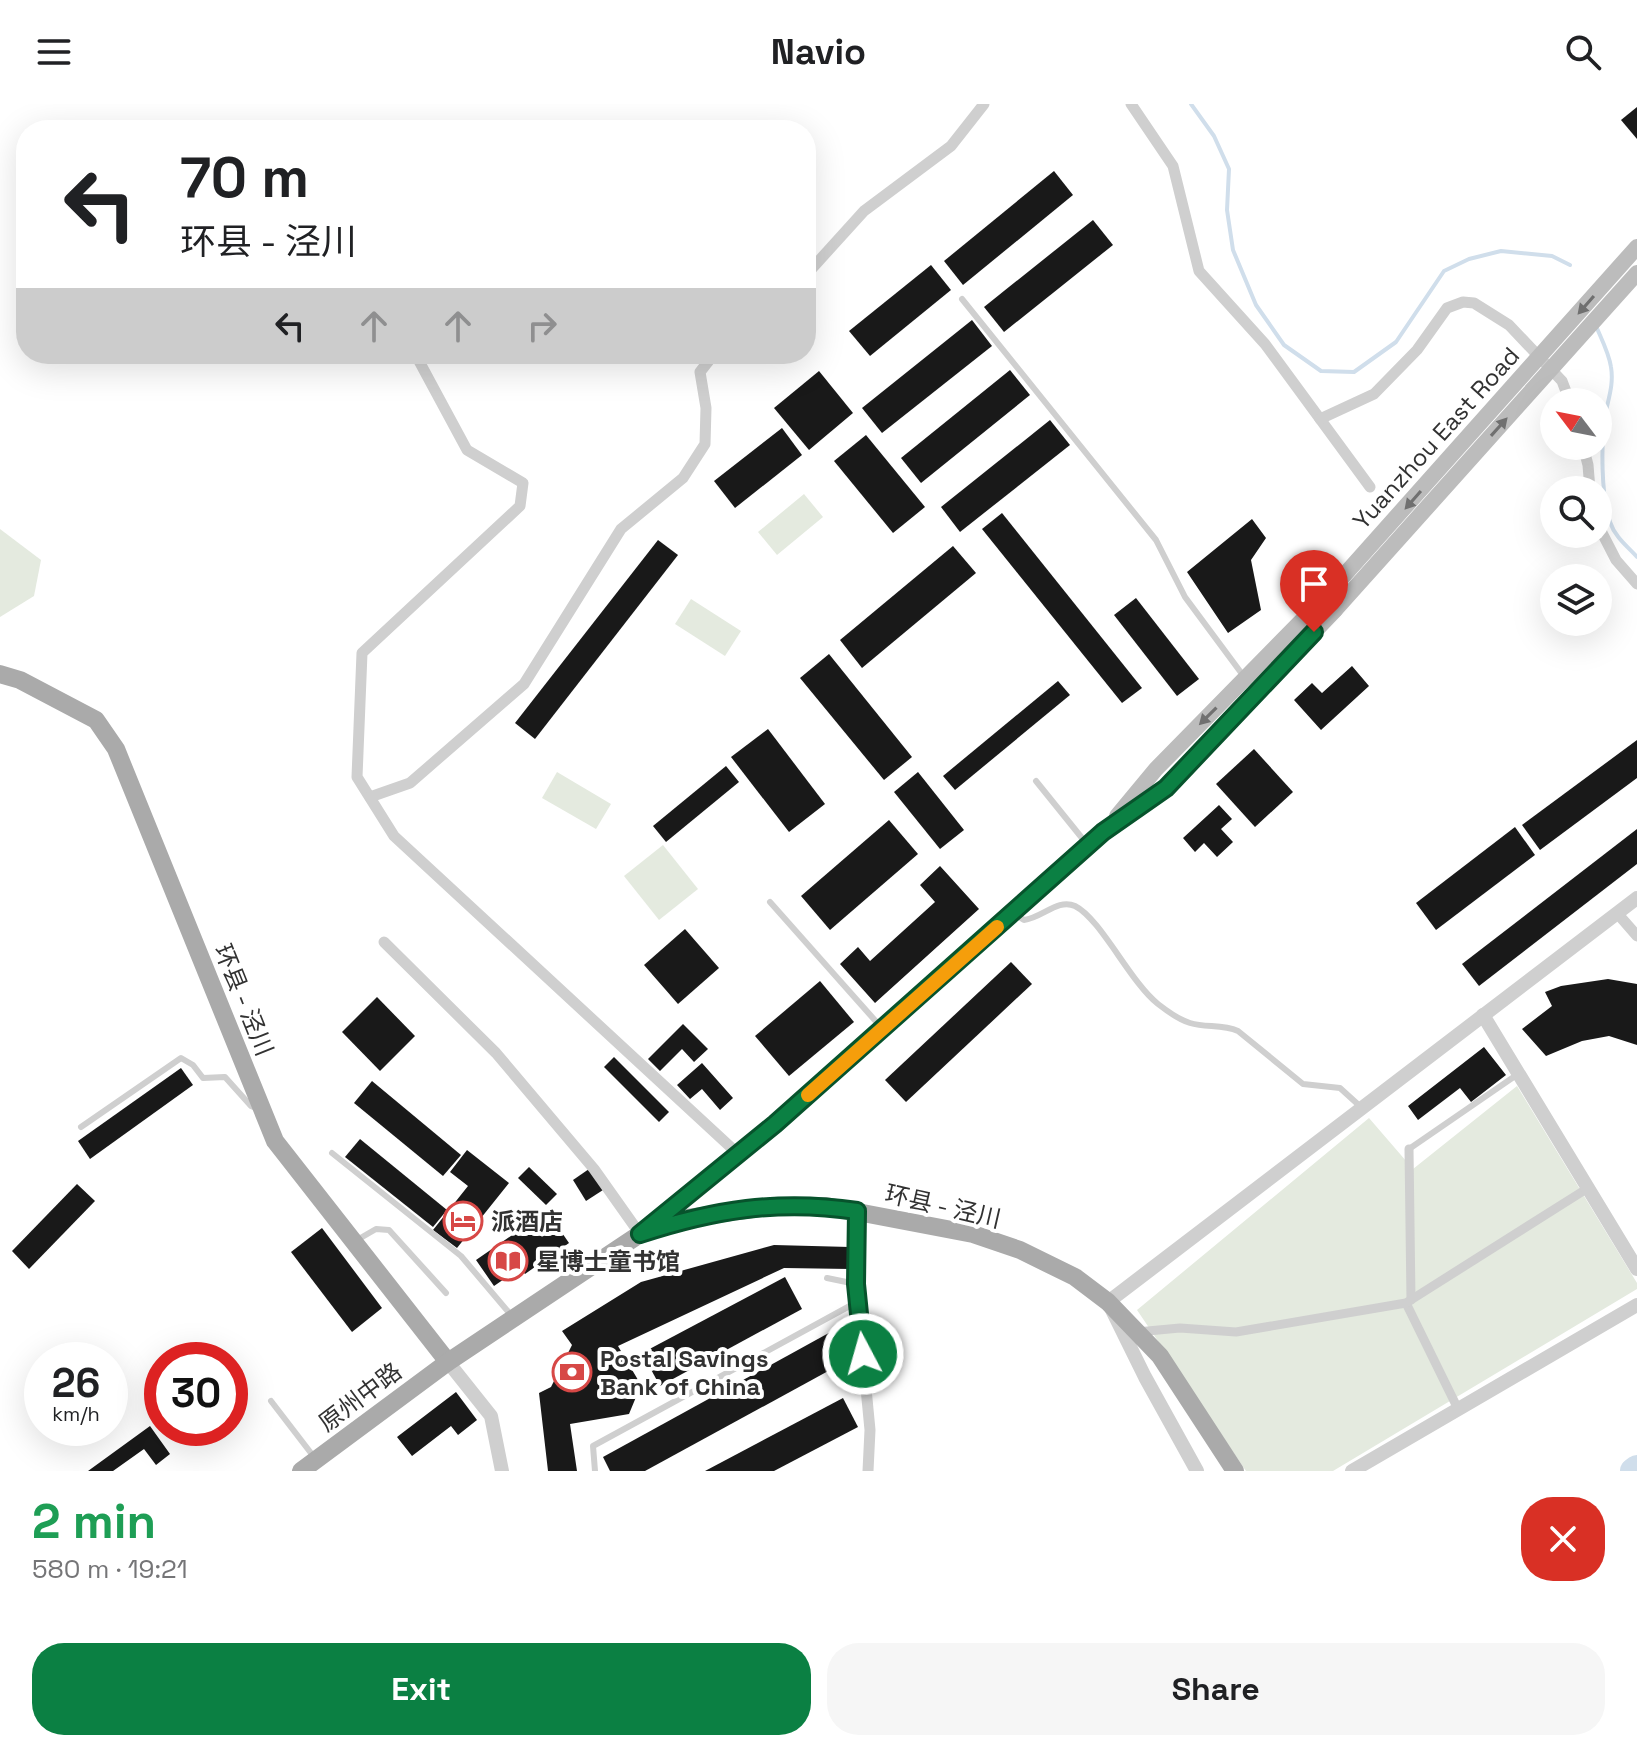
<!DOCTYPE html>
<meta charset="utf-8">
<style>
:root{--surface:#fff;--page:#f6f6f6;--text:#202124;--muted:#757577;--accent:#0b8043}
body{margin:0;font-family:"Space Grotesk","Noto Sans SC",sans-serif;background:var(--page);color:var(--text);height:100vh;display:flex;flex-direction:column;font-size:30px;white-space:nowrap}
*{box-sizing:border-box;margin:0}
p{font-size:26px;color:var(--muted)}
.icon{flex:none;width:44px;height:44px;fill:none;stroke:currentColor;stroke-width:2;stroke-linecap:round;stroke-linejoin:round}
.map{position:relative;height:1367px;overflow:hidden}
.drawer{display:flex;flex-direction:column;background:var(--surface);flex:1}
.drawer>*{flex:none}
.top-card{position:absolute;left:16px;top:16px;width:800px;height:244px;border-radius:32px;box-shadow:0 8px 32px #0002;background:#fff;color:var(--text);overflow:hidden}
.needle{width:52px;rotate:302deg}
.fabs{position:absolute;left:1540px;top:284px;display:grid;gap:16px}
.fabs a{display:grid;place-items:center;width:72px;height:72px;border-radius:50%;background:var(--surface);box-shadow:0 8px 32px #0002;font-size:40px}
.speed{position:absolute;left:24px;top:1238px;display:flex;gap:16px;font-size:40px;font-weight:700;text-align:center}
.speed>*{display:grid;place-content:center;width:104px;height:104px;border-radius:50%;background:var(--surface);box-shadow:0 8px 32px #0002;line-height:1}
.speed small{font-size:20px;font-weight:400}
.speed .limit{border:12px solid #d22;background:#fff;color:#111}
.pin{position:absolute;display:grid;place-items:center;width:68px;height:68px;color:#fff;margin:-82px -34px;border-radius:50% 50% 50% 0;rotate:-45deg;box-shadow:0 0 8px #0007}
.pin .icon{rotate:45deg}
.me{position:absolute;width:88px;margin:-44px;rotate:354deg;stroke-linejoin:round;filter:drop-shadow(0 0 6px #0008)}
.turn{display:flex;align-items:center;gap:28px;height:168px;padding:0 32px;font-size:36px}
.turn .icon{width:104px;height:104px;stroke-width:2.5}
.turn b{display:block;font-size:56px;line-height:68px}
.lanes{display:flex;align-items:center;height:76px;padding:0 32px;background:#0003;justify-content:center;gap:40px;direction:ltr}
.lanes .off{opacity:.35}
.round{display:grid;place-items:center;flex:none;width:84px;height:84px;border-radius:32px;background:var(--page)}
.overview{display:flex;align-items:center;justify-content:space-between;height:136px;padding:0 32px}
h1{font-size:48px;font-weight:800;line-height:60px;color:#1e9e55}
.cta{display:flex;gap:16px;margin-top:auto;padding:16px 32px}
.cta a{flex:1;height:92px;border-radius:32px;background:var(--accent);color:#fff;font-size:32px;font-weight:800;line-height:92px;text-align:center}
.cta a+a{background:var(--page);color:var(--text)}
header{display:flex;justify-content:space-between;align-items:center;height:104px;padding:0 32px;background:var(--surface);font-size:36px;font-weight:800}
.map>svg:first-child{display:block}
</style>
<header><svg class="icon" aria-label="menu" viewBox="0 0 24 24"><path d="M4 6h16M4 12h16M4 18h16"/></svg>Navio<svg class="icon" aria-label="search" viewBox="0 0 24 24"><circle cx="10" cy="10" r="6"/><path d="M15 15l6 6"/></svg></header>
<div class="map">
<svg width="1637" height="1367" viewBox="0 0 1637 1367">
<rect width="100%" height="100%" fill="#fff"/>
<g fill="#e4eadf">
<polygon points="804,390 823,413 777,451 758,428"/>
<polygon points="0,425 41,456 34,492 0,513"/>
<polygon points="691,495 741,527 725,552 675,520"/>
<polygon points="557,668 611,700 596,725 542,694"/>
<polygon points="663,741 698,785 659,816 624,772"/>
<polygon points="1517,982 1637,1179 1637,1185 1333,1367 1246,1367 1137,1206 1369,1014 1413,1065"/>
</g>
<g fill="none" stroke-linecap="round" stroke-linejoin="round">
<g stroke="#d0deeb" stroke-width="4">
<polyline points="1191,0 1214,32 1229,65 1227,106 1233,146 1256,201 1284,241 1321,267 1354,268 1396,238 1444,167 1469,155 1501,147 1552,152 1570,161"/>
<path d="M1596 222C1601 234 1609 249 1611 263 1614 281 1608 295 1605 312 1601 341 1601 391 1610 418 1615 433 1627 442 1637 453"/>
</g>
<polyline stroke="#d0deeb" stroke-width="26" points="1633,1367 1637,1364"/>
</g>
<g fill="#191919">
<polygon points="1637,3 1637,35 1621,16"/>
<polygon points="1054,67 1073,91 963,181 944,157"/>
<polygon points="1093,116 1113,141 1004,228 984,203"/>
<polygon points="931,161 951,186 870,252 849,227"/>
<polygon points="972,216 992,242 882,329 862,304"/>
<polygon points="1010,266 1030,291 921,379 901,354"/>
<polygon points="819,267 853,309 809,346 774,304"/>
<polygon points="1050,316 1070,341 960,428 941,403"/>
<polygon points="782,324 802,351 735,404 714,377"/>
<polygon points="866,331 925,403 893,429 834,357"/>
<polygon points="1002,409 1142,584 1122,599 982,425"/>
<polygon points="1252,415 1266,434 1251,456 1261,506 1228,529 1187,468"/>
<polygon points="658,436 678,451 535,635 515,619"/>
<polygon points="953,442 976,469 862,564 840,536"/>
<polygon points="1136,494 1199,575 1177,592 1114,511"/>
<polygon points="829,550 912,653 884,676 800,574"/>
<polygon points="1352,562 1369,582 1321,626 1294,596 1312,579 1322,589"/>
<polygon points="1058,577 1070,591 955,686 943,672"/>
<polygon points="768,625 825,700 789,728 731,653"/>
<polygon points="1637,636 1637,674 1540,746 1522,721"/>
<polygon points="1254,645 1293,688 1255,723 1216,680"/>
<polygon points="726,662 739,678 666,738 653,722"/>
<polygon points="918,668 964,726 940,745 894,688"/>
<polygon points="1219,701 1232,715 1221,725 1233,738 1217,753 1204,739 1195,748 1183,734"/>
<polygon points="889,716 918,750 830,826 801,792"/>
<polygon points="1515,723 1535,751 1436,826 1416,799"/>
<polygon points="1637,725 1637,760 1479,882 1462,860"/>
<polygon points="940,762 979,805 875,899 840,860 858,843 870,857 935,798 920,781"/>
<polygon points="685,825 719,864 678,900 644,861"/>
<polygon points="1011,858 1032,880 906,998 885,976"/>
<polygon points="1608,875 1637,880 1637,941 1609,932 1582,937 1546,952 1522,925 1552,902 1545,888 1561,882"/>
<polygon points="820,877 854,918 789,972 755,932"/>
<polygon points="377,893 415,932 380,967 342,928"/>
<polygon points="683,920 708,945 694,958 682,945 660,967 648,955"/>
<polygon points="1484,943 1506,971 1471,998 1460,984 1418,1016 1408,1002"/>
<polygon points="614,953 669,1008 659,1018 604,963"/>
<polygon points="702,959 733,994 720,1006 702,985 690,995 677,981"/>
<polygon points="181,964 193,981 90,1055 78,1037"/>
<polygon points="372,977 461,1051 443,1072 354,999"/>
<polygon points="360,1035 447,1106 433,1123 345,1053"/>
<polygon points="467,1046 509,1079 457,1144 433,1126 468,1082 450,1068"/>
<polygon points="529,1063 557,1090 546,1101 518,1074"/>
<polygon points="589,1065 603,1086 586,1097 573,1076"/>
<polygon points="77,1080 95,1097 29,1165 12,1147"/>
<polygon points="547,1107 569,1139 525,1170 520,1164 494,1182 476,1156"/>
<polygon points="322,1124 382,1204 352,1228 291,1148"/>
<polygon points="774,1141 850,1143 850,1165 784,1164 618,1242 641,1281 629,1310 570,1320 577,1367 548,1367 539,1289 551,1283 572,1241 562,1227 641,1178"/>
<polygon points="785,1173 802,1205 660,1282 642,1249"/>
<polygon points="836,1225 852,1254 645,1367 610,1367 603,1353"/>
<polygon points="456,1288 477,1316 458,1331 451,1322 412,1352 397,1333"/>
<polygon points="843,1294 858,1323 774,1367 705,1367"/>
<polygon points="150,1322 170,1350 156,1361 144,1345 113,1367 88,1367"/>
</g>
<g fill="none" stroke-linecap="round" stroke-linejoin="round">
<g stroke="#cfcfcf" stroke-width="6">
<polyline points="962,195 1156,436 1185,493 1245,574"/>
<polyline points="1036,677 1086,739"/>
<polyline points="770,798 880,922"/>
<path d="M1013 809 1024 816C1042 814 1058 794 1075 802 1101 815 1130 878 1158 900 1167 907 1180 916 1190 919 1206 924 1222 920 1238 927L1303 980 1340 984 1362 1004"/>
<polyline points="81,1023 181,954 193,961 203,974 225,973 251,1002 256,1004"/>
<polyline points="1409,1045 1518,970"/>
<polyline points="332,1049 461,1152 511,1211"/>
<polyline points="357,1136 376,1125 389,1126 446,1189"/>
<polyline points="827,1174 856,1180"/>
<polyline points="271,1297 314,1353"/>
<polyline points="595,1367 593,1342 857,1198"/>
</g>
<g stroke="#cfcfcf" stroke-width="9">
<polyline points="1409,1045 1411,1196"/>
<polyline points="1406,1199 1458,1305"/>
<polyline points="1137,1228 1180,1224 1236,1228 1406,1199 1588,1084"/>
</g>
<g stroke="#cfcfcf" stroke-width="11">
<polyline points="1131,0 1173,62 1199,167 1265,240 1370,383"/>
<polyline points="806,171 864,107 951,42 984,0"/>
<polyline points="419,257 467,346 523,379 520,402 362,549 357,673 394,732 737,1049"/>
<polyline points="1320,315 1374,290 1417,246 1447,204 1463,198 1474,199 1509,221 1562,277 1570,298"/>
<polyline points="1583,342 1588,361 1590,386"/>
<polyline points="1598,421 1616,456 1637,480"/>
<polyline points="370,693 410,679 524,580 621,425 683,374 705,340 706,304 700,268 714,250"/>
<polyline points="1617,809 1637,832"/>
<polyline points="384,838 496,949 594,1065 640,1130"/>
<polyline points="857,1107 856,1180 870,1326 868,1367"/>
</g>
<g stroke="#cfcfcf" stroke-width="14">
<polyline points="1483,911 1637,1165"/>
<polyline points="448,1258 491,1312 502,1367"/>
<polyline points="1197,1367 1145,1273 1108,1198 1637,794"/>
<polyline points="1352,1367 1637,1201"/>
</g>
<g stroke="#bcbcbc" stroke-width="16">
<polyline points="1117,712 1156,665 1322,496"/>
<polyline points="641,1129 775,1020 1103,728 1166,684 1335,506"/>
</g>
<g stroke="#aaa" stroke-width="18">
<polyline points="0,570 20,576 96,616 116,645 275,1037 448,1258"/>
<polyline points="301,1367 448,1258 640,1130 688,1114 774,1102 826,1102 973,1130 1020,1146 1075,1173 1108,1198 1160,1252 1235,1367"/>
</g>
<g stroke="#bcbcbc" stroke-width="16">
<polyline points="1322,496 1637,143"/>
<polyline points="1335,506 1637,169"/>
</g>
</g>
<defs><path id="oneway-solid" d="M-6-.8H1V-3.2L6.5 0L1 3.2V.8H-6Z" transform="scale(2)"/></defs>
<g fill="#707070">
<use href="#oneway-solid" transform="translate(1586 201) rotate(131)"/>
<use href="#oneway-solid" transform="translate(1499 323) rotate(-48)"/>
<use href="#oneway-solid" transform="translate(1413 396) rotate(131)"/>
<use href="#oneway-solid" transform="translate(1208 612) rotate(135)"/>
</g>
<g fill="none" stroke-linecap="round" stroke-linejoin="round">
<defs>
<path id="route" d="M863 1250 856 1180 857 1107C779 1095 713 1106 640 1130L775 1020 1103 728 1166 684 1314 528"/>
</defs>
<use href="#route" stroke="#07532c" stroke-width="20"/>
<use href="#route" stroke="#0b8043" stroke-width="14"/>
<polyline stroke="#f59e0b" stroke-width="14" points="808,991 997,823"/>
</g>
<defs>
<symbol id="hotel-ring" viewBox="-11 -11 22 22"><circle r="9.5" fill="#fff" stroke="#d74846" stroke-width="1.5"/><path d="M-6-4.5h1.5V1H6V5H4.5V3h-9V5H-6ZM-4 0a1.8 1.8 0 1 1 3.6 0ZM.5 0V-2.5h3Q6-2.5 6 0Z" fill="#d74846"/></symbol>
<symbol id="library-ring" viewBox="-11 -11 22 22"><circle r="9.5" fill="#fff" stroke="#d74846" stroke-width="1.5"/><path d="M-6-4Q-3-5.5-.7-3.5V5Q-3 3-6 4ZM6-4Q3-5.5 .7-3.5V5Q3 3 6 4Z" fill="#d74846"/></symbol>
<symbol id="bank-ring" viewBox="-11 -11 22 22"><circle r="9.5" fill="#fff" stroke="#d74846" stroke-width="1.5"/><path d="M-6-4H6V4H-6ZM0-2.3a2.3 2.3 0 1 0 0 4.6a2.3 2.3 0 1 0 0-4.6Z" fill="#d74846"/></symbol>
</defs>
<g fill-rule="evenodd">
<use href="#hotel-ring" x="441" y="1095" width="44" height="44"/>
<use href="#library-ring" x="486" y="1135" width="44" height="44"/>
<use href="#bank-ring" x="550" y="1246" width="44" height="44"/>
</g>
<g text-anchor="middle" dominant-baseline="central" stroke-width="8" stroke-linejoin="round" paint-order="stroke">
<g font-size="24" fill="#323232" stroke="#fff">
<text transform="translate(1436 334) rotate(-48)">Yuanzhou East Road</text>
<text transform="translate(244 896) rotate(68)">环县 - 泾川</text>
<text transform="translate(943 1102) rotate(13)">环县 - 泾川</text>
<text transform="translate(360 1293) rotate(-37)">原州中路</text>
</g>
<g font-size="24" font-weight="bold" fill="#323232" stroke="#fff" text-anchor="start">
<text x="491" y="1117">派酒店</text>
<text x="536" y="1157">星博士童书馆</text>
<text x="600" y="1254">Postal Savings<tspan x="600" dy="28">Bank of China</tspan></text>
</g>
</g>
</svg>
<div class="fabs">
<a><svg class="needle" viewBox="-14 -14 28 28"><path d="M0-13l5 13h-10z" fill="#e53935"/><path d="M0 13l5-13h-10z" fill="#757577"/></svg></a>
<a><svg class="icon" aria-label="search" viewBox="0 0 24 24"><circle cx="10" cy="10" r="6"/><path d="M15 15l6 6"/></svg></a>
<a><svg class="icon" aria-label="layers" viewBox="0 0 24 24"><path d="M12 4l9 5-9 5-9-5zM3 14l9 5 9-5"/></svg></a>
</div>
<div class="speed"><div>26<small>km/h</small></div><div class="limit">30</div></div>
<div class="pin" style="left:1314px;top:528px;background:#d93025"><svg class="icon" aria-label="arrive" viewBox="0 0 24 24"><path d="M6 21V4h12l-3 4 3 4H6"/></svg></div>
<svg class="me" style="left:863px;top:1250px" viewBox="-20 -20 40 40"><circle r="17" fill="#0b8043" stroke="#fff" stroke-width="3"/><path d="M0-11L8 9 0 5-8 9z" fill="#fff"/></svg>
<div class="top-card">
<div class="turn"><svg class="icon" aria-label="left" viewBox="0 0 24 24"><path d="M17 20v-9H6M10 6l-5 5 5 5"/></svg><div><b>70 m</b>环县 - 泾川</div></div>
<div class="lanes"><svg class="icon" aria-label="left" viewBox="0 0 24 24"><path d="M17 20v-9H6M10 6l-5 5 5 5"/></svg><svg class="icon off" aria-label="ahead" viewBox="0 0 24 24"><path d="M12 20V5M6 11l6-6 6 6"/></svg><svg class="icon off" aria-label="ahead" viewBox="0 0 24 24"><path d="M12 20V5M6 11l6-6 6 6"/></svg><svg class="icon off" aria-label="right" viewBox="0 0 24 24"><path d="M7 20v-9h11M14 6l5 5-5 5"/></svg></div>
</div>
</div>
<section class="drawer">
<div class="overview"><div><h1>2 min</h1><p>580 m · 19:21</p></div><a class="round" style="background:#d93025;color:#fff"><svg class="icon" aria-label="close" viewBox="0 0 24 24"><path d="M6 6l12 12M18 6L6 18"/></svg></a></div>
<div class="cta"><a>Exit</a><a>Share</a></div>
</section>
